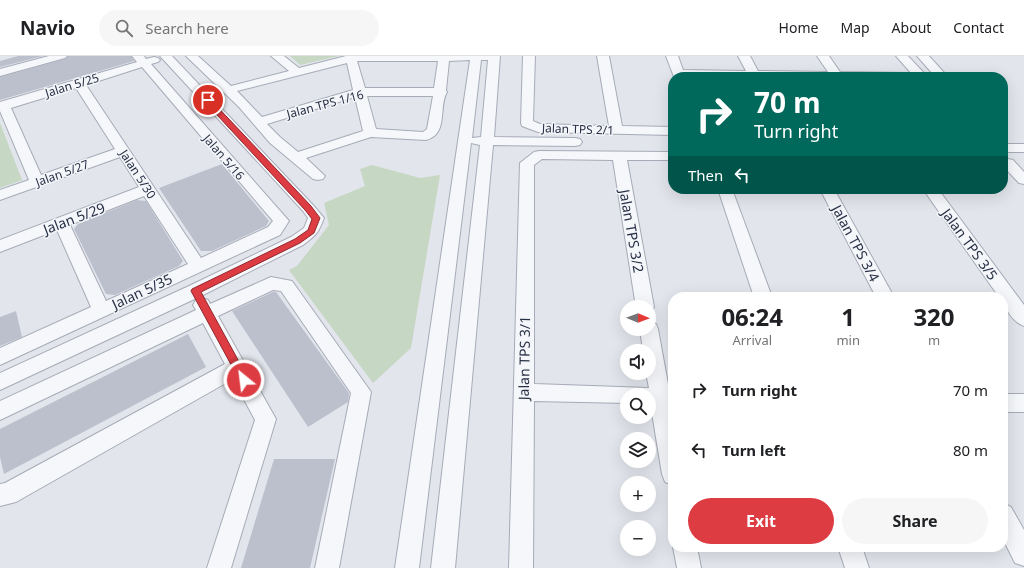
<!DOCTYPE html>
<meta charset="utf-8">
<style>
:root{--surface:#fff;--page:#f6f6f6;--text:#202124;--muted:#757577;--line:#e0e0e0;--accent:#dd3c43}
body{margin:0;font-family:"Noto Sans",sans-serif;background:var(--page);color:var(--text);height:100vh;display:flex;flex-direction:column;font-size:15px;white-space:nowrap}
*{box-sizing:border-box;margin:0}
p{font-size:13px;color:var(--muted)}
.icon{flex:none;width:22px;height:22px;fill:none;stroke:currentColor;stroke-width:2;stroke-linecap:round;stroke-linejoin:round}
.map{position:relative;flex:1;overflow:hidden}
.drawer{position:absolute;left:668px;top:236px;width:340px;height:260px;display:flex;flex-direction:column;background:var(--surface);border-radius:16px;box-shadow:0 4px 16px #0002}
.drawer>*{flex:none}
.guide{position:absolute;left:668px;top:16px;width:340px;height:122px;border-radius:16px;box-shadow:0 4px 16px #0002;background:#00695c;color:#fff;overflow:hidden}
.needle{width:26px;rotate:91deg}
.fabs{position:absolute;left:620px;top:244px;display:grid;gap:8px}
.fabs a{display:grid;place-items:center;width:36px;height:36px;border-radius:50%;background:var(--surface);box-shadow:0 4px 16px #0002;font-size:20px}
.pin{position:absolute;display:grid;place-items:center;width:34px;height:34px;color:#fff;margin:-17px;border:2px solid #fff;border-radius:50%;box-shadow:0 1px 4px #0007}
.me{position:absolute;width:44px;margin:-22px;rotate:331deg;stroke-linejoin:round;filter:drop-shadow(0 0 3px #0008)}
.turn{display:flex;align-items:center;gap:14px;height:84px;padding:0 20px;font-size:18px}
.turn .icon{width:52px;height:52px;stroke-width:2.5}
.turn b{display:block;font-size:28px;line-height:34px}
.then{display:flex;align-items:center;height:38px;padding:0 20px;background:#0003;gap:8px;font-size:15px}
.eta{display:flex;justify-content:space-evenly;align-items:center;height:68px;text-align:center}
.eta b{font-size:24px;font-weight:700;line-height:28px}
.primary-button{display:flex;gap:8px;margin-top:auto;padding:8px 20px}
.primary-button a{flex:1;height:46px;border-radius:24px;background:var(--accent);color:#fff;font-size:16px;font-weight:700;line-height:46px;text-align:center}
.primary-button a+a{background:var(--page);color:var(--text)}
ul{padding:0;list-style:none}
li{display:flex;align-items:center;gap:12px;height:60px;padding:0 20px}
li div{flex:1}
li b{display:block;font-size:15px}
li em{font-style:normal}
header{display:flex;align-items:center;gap:24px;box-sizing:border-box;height:56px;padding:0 20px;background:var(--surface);border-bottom:1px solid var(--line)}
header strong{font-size:19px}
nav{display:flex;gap:22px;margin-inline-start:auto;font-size:14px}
.search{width:280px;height:36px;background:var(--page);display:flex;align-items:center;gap:10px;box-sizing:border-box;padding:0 14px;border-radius:22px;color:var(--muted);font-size:15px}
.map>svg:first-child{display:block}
</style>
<header>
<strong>Navio</strong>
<div class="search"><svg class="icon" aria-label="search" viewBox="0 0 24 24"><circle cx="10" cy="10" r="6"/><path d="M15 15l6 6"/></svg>Search here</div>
<nav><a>Home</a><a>Map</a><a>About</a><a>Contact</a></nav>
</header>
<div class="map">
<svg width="1024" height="512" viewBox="0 0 1024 512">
<rect width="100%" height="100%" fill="#e2e5ec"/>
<g fill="#c6d7c3">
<polygon points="290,0 339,0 300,9"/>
<polygon points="0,67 22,124 0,132"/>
<polygon points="372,109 420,122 440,119 411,292 373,327 289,214 297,210 329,169 324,147 365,130 360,113"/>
</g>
<g fill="#bcc0cd">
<polygon points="18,0 43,0 0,11 0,5"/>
<polygon points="68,0 131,0 134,5 0,44 0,21 65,3"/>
<polygon points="222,108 269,165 266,170 212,195 201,195 159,132"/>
<polygon points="137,144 146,145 183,205 179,210 115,239 106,238 74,173 78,168"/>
<polygon points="273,236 276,236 349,337 348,346 308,371 232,255"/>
<polygon points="16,255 22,281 0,290 0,261"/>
<polygon points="188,278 206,311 4,418 0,401 0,373"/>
<polygon points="274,403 335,403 310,512 241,512"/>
</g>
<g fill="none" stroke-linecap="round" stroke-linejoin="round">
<defs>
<g id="minor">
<polygon points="49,0 67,0 65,2 0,20 0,13"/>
<path d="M132 0H144L146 3 154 1 158 2 160 4 158 6 151 8 289 165 280 179 0 309V292L91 251 57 174 0 196V184L139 131 120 101 0 144V134L29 124 0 55V46L137 6ZM142 11 273 165 268 171 201 202 86 29ZM76 32 115 93 41 119 11 52ZM144 140 188 208 106 245 70 169Z"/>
<path d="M160 0H172L313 149 324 162C318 178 316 179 303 189L201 240 0 334V317L189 230 291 181 304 172 308 162 303 155Z"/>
<path d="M186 0H198L231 30 289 15 271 0H284L299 12 346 0H500L494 81 575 82 580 83 582 86 580 89 575 90 493 89 455 512H431L480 89 471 87 419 512H395L470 4 449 5 446 34 447 36C438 51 449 78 426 84L371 81 306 102 325 120 323 123 318 124 313 123 270 87 239 51ZM481 4H488L481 81 472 82ZM357 5H438L434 32H365ZM347 7 353 34 262 61 237 35ZM367 40H433L427 73 423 76 376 73ZM355 41 363 75 298 96 280 81 267 68Z"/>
<polygon points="523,0 535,0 533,65 540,68 609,70 597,0 609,0 622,70 673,71 673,79 538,76 522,70 521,67"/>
<polygon points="666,0 678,0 683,14 746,15 738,0 750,0 758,15 828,16 817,0 829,0 840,16 911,17 896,0 908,0 924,17 932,17 917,0 929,0 948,21 674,21"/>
<rect x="1003" y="88" width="21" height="8"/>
<polygon points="539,95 673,96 673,104 627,104 654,251 651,256 649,257 649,251 636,251 613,104 542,103 534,109 534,328 649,332 646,317 649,317 649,295 643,295 640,273 649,273 649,266 656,268 658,273 673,356 673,429 665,426 662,418 649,339 627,339 627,347 534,345 533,512 509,512 520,107 534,96"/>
<polygon points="1008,103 1013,104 1024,116 1024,128 1019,127 1003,110 1003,104"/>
<polygon points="718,133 732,133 772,241 754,241"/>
<polygon points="820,133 834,133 894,241 876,241"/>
<path d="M923 133H938L1024 249V270C1014 267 1003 252 1003 241H999Z"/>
<polygon points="271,221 292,225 371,336 339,512 315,512 351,337 281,235 273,234 218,260 276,363 231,512 207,512 255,364 233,323 16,446 0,450 0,428 5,427 225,308 203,267 0,364 0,345 196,254 193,249 196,244 202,242 208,244 210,248"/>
<rect x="1003" y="338" width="21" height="18"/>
<polygon points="1003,447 1011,451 1024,474 1024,510 1015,507 1003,483"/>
<polygon points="673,491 697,491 701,512 677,512"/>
<polygon points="838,491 862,491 869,512 845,512"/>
</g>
</defs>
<use href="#minor" stroke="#a6abb7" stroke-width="2"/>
<use href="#minor" fill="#f6f7fa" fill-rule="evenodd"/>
</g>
<polygon fill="#dd3c43" stroke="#90272c" points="205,43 210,43 311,150 320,162 314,177 300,187 201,236 249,324 248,327 244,328 241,327 191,235 192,233 295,183 308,174 312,163 305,154 205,46"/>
<g text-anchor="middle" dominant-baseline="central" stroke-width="3" stroke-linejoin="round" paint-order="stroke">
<g font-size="12" fill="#283046" stroke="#f3f5f9">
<text transform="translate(72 29) rotate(-17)">Jalan 5/25</text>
<text transform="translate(325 48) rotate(-15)">Jalan TPS 1/16</text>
<text transform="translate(578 73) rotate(2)">Jalan TPS 2/1</text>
<text transform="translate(224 101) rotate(49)">Jalan 5/16</text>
<text transform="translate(62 117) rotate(-20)">Jalan 5/27</text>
<text transform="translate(138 118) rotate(57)">Jalan 5/30</text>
</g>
<g font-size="14" fill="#283046" stroke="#f3f5f9">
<text transform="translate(74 162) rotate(-21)">Jalan 5/29</text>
<text transform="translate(632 175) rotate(80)">Jalan TPS 3/2</text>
<text transform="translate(856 187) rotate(62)">Jalan TPS 3/4</text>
<text transform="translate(970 188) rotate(54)">Jalan TPS 3/5</text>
<text transform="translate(142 235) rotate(-25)">Jalan 5/35</text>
<text transform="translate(524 302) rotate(-89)">Jalan TPS 3/1</text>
</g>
</g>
</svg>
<div class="fabs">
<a><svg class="needle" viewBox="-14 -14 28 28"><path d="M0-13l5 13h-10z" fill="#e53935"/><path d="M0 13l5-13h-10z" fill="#757577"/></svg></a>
<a><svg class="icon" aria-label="sound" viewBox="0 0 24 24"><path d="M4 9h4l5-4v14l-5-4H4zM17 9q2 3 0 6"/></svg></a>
<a><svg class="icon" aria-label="search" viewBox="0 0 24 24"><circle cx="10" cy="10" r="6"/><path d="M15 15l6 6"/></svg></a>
<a><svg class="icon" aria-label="layers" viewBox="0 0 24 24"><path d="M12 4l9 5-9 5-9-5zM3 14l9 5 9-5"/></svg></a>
<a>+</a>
<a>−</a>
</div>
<div class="pin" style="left:208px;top:44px;background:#d93025"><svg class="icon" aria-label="arrive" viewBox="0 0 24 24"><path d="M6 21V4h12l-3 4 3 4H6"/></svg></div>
<svg class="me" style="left:244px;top:324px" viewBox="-20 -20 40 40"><circle r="17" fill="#dd3c43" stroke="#fff" stroke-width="3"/><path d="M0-11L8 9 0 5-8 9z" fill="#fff"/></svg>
<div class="guide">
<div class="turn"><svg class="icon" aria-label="right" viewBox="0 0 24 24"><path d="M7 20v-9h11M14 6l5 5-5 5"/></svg><div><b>70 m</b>Turn right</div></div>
<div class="then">Then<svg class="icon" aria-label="left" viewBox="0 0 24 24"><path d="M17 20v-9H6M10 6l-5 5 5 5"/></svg></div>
</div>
<section class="drawer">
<div class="eta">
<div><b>06:24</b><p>Arrival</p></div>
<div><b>1</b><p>min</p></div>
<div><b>320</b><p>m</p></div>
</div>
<ul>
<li><svg class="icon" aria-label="right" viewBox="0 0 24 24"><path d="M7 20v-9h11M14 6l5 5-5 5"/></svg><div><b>Turn right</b></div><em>70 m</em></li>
<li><svg class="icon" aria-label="left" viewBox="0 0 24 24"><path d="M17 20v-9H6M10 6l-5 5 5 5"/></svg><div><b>Turn left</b></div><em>80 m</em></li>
</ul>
<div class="primary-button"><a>Exit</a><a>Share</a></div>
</section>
</div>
